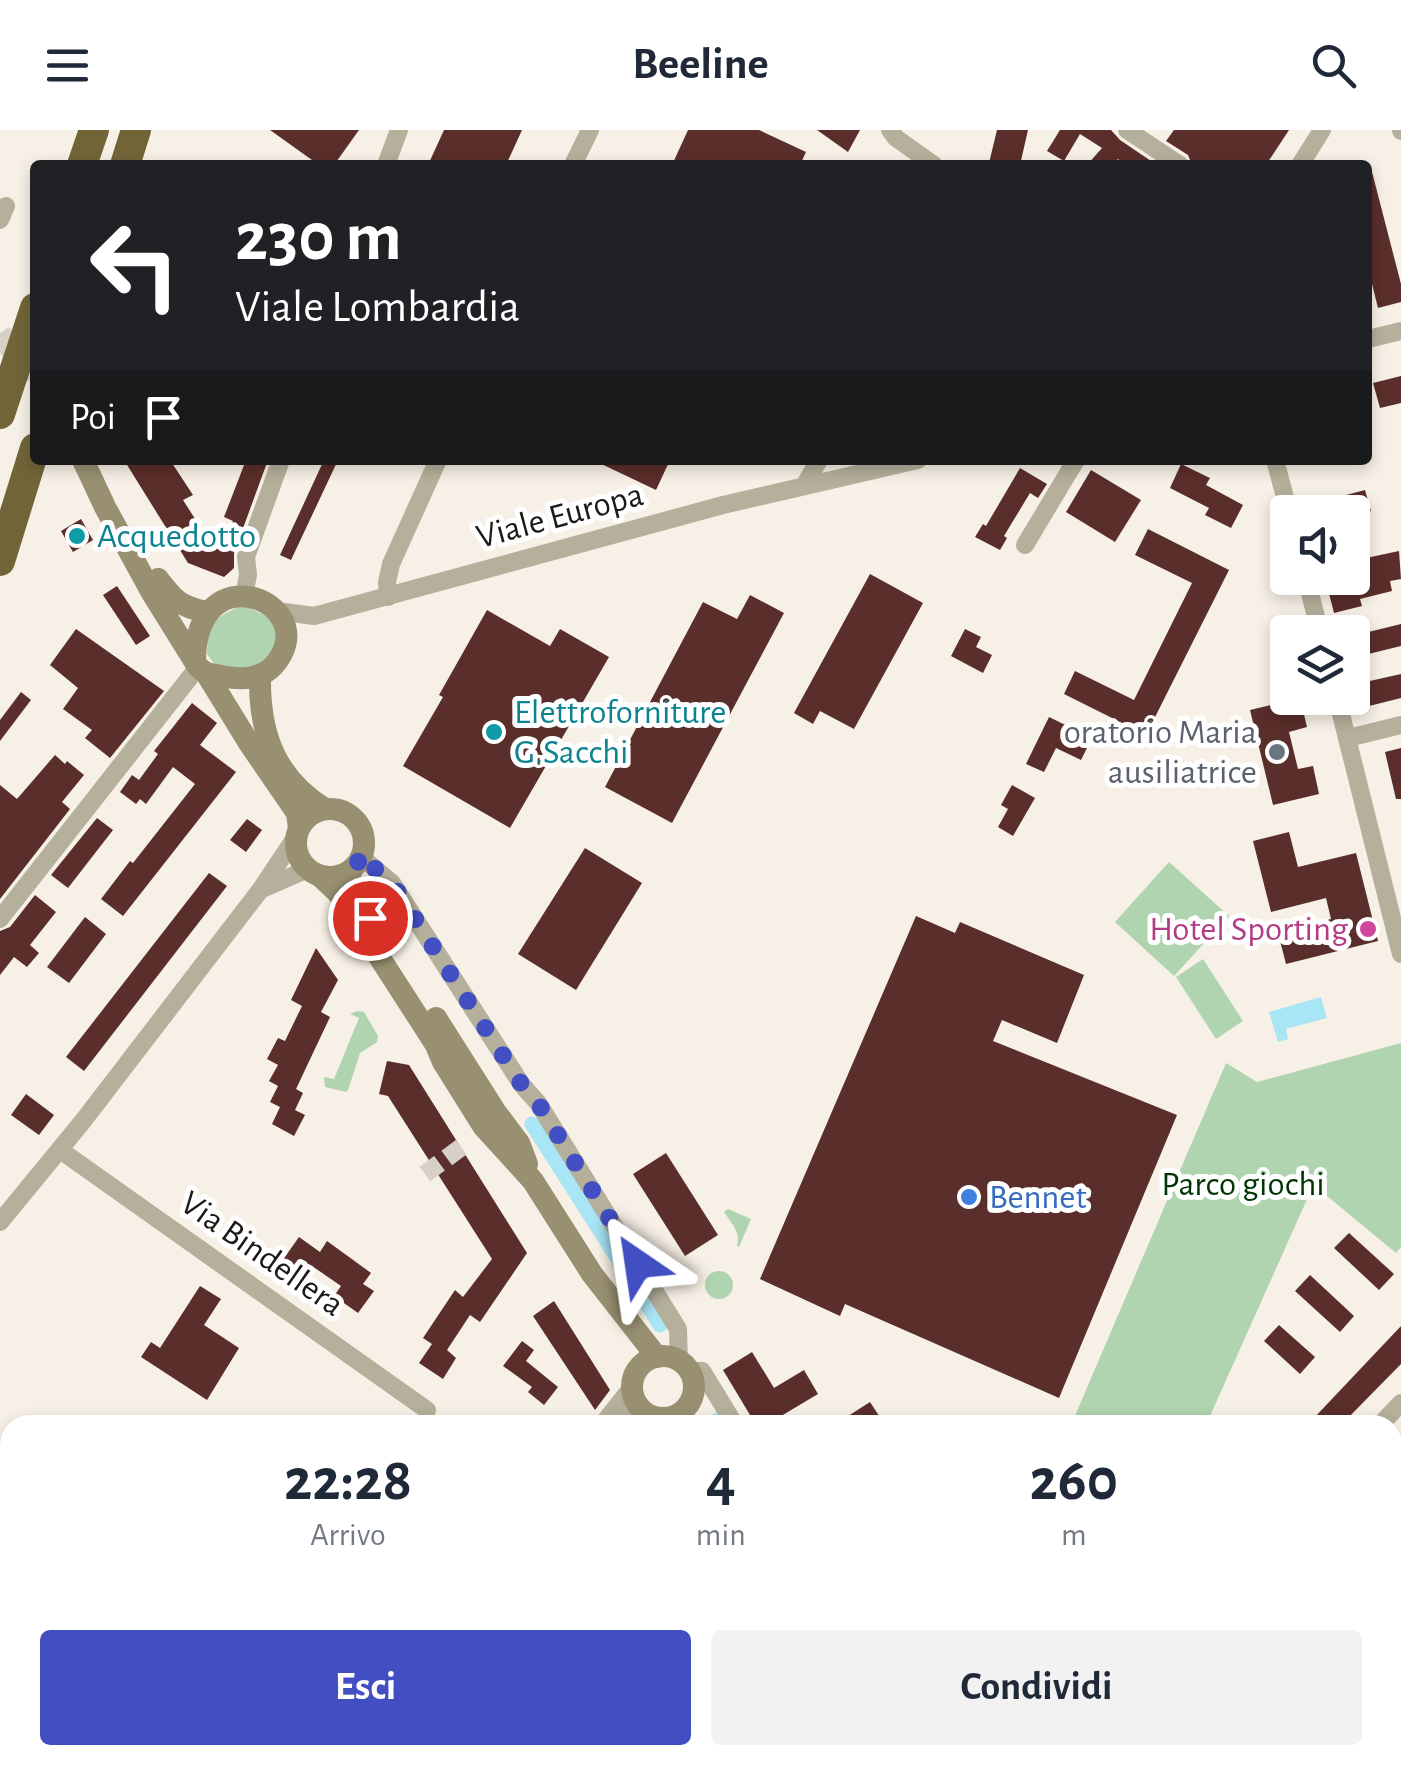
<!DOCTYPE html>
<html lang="it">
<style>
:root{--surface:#fff;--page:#f2f2f3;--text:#1f2937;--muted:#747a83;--accent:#424fc3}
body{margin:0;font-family:"Alegreya Sans",sans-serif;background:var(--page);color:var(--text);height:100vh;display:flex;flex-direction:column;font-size:38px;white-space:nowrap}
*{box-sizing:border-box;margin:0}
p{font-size:32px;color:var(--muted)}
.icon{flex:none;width:55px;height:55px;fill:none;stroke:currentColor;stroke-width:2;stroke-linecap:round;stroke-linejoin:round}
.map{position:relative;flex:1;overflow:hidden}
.panel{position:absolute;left:0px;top:1285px;width:1402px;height:350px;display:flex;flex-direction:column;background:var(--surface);border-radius:30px 30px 0 0;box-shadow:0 5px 15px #0003}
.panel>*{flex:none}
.banner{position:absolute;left:30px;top:30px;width:1342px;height:305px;border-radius:10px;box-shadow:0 5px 15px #0003;background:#202124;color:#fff;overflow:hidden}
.tools{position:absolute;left:1270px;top:365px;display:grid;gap:20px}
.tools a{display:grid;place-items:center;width:100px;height:100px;border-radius:10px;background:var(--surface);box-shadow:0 5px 15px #0003;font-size:50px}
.pin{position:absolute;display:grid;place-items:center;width:85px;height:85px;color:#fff;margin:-42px;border:5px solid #fff;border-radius:50%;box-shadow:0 2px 10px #0007}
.me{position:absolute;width:110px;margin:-55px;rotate:328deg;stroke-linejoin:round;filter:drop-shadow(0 0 8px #0008)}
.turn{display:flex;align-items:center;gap:35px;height:210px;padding:0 40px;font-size:45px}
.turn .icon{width:130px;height:130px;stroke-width:2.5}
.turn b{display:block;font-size:70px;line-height:85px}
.then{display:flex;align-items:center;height:95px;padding:0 40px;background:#0003;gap:20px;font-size:38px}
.eta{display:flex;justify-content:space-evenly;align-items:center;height:170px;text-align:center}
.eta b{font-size:60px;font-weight:600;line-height:70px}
.button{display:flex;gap:20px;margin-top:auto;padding:20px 40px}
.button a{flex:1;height:115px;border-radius:10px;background:var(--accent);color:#fff;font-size:40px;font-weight:600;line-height:115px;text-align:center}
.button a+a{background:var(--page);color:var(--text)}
header{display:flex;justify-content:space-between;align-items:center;height:130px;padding:0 40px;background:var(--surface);font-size:45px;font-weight:600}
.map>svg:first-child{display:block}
</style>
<header><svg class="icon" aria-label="menu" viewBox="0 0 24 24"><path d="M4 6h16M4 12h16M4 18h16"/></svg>Beeline<svg class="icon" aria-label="search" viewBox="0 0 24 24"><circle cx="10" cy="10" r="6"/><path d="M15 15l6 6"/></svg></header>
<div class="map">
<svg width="1401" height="1635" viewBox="0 0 1401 1635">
<rect width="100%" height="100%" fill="#f7f0e6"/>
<g fill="#b0d4af">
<path d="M243 475 270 488 278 507C262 542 251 541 215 535L207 524C209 490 213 489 243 475Z"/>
<polygon points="1169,732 1229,786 1174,846 1115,792"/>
<polygon points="1203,829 1243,891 1216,909 1176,847"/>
<polygon points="357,881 364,882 378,906 377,912 360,923 348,960 346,962 325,957 324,947 334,949 359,888 350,884"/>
<polygon points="1401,913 1401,1117 1396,1123 1327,1066 1317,1047 1206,1295 1071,1295 1226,933 1257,952"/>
<path d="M728 1079 751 1089 739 1117 737 1116C741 1102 732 1094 724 1082Z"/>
<circle cx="719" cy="1155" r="14"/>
<polygon points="677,1625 864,1625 848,1635 684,1635"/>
</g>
<polygon fill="#a8e5f5" points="1321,867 1327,888 1286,899 1288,909 1278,912 1269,882"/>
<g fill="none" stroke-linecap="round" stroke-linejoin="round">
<g stroke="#a8e5f5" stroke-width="15">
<polyline points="532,994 660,1195"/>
<polyline points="717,1290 721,1295"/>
</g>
</g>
<g fill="#5a2e2a">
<polygon points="270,0 359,0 334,35 319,35"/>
<polygon points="444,0 522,0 506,35 428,35"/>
<polygon points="688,0 759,0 806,22 800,35 672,35"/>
<polygon points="817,0 860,0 848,22"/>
<polygon points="997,0 1028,0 1020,35 989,33"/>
<polygon points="1060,0 1111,0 1120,10 1157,35 1127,35 1118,29 1114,35 1087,35 1102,18 1080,4 1064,31 1047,21"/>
<polygon points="1174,0 1289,0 1266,35 1192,35 1188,25 1166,11"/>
<polygon points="1371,38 1401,154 1401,172 1378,178 1368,138 1368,39"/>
<polygon points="1401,246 1401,273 1380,278 1373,253"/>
<polygon points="124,330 170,330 193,365 183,370 213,417 215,411 223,415 233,391 224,387 246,330 268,330 234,423 234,438 224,447 188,433"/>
<polygon points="324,330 338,330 291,430 280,425"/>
<polygon points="593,330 670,330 656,360"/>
<polygon points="1181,334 1210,348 1206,355 1243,375 1231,398 1205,385 1209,378 1170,358"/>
<polygon points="1020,338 1047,354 1038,368 1030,363 1004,406 1007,408 1000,420 975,407 983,394 986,396"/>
<polygon points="1091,340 1141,370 1115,412 1066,382"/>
<polygon points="1365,360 1371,381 1352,386 1352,382 1301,382 1301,377"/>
<polygon points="81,389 93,410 73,422 61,401"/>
<polygon points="1148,399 1229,440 1146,605 1064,564 1075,541 1134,570 1192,453 1135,425"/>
<polygon points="1399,421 1401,449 1390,451 1392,461 1360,469 1362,476 1334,483 1325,448 1352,448 1352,431"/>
<polygon points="870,444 923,473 854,599 820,581 813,594 794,583"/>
<polygon points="117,456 150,506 136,515 103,465"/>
<polygon points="750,465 784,483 672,693 605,657 703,472 737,489"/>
<polygon points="487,480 550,516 560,499 609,527 510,698 403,636 443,567 439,565"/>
<polygon points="1401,494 1401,516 1352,528 1352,506"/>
<polygon points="76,499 164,561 110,628 85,608 92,600 63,579 78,558 50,535"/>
<polygon points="965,499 981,507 976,517 992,525 983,543 951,526"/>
<polygon points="1401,544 1401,568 1353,580 1350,568 1352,568 1352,555"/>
<polygon points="21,562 31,570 0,611 0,590"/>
<polygon points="1300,568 1307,597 1289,602 1298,639 1313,636 1319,664 1273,675 1250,580"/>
<polygon points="192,573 217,593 200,615 236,642 123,786 101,769 130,731 133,733 195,654 173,637 146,674 140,669 136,674 120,662 132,645 139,650 158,624 154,621"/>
<polygon points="1049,587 1092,608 1081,630 1056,618 1044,642 1026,634"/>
<polygon points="1401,618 1401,669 1396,669 1385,622"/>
<polygon points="55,625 65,634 67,631 84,645 62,672 70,679 0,769 0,655 17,669"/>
<polygon points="1012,655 1035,668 1013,706 998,697 1008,679 1001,675"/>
<polygon points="97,688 113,700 68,758 51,745"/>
<polygon points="247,689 262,700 246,722 230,710"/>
<polygon points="1289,702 1298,737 1356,723 1378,811 1286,834 1278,803 1331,789 1326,768 1271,782 1253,711"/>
<polygon points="585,718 642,753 576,860 518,824"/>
<polygon points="209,743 227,756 84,941 66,927"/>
<polygon points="35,765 56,782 30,815 39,823 27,837 14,827 0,845 0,801 10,797"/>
<polygon points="916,786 955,803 960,792 1084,845 1057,913 1002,890 993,911 1177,985 1059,1268 845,1174 840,1186 760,1149"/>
<polygon points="85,787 106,804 69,853 47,837"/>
<polygon points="316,818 338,850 321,882 330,887 296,959 303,963 295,980 305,985 294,1006 272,994 280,977 270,972 278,956 269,951 278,935 267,929 278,908 285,911 302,876 291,870"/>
<polygon points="387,931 409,935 527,1123 480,1192 470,1185 447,1220 456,1228 443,1249 419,1233 432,1214 423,1208 455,1160 463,1167 492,1129 388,966 379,964"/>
<polygon points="26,964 54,985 39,1005 11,985"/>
<polygon points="666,1023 718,1105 685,1126 633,1044"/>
<polygon points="1349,1103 1394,1144 1379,1160 1334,1118"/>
<polygon points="299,1107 320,1122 327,1111 371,1143 363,1154 374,1161 358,1183 334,1166 341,1156 315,1138 307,1149 282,1131"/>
<polygon points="1310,1145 1354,1186 1340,1202 1295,1161"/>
<polygon points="200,1156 221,1169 204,1195 239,1218 207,1270 141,1227 151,1212 160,1218"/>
<polygon points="554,1171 610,1260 595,1280 533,1186"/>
<polygon points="1279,1195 1315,1227 1300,1244 1264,1211"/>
<polygon points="1401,1196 1401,1234 1341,1295 1319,1295 1313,1289"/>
<polygon points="522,1211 534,1220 526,1231 558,1257 544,1275 528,1262 532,1257 503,1236"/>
<polygon points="752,1222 774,1258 804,1240 818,1264 766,1295 756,1295 723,1240"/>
<polygon points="870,1272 885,1295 834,1295"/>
</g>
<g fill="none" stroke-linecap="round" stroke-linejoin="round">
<polyline stroke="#d6d0c7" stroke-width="18" stroke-dasharray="18 9" stroke-linecap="butt" points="425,1044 463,1016"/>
<polyline stroke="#d6d0c7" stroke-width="22" stroke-dasharray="22 11" stroke-linecap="butt" points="0,203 35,256"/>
<g stroke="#b5b09b" stroke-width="18">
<polyline points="890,0 896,8 934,35"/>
<polyline points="1127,0 1180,35"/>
<polyline points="1401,0 1401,1"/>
<polyline points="386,35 399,0"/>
<polyline points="573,35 590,0"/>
<polyline points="1300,35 1322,0"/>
<polyline points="0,90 6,76"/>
<polyline points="1368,209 1401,201"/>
<polyline points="1275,330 1289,382"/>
<polyline points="804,356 819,330"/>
<polyline points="1025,415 1076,330"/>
<polyline points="1306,448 1320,502"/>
<polyline points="244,465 248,445 246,427 281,330"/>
<polyline points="388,467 387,452 391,434 438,330"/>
<polyline points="277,481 314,486 723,375 918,330"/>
<polyline points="1337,568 1401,824"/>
<polyline points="1348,608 1401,595"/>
<polyline points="363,722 366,731 392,753 522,955 538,973 678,1199 679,1231"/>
<polyline points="262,759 308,739"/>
<polyline points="0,789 198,537"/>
<polyline points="60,1020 427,1280"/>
<polyline points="0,1092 83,991 261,759 297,705"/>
<polyline points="689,1241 702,1241 735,1295"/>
<polyline points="602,1295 632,1257"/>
<polyline points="607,1295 640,1278"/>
<polyline points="1380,1295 1401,1273"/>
<polyline points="1392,1336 1401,1342"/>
<polyline points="1392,1443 1401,1432"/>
<polyline points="1392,1513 1401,1519"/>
<polyline points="319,1625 334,1635"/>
<polyline points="583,1625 590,1635"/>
<polyline points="83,1627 95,1635"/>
<polyline points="1060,1635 1072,1625"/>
<polyline points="1246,1635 1253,1625"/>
</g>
<g stroke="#989071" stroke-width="22">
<polyline points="83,330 105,377 152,463 198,537 206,543 249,613 297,683 299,698"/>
<path d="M158 449C174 470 180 477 207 482"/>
<path d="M195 530C197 422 319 472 278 530 261 555 232 549 206 543"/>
<path d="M260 546C259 604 275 648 325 679"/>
<circle cx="330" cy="713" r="34"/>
<polyline points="350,741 351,757 362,779"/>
<polyline points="320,746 338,763 436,915 443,932 483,996 533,1051 592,1144 657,1227"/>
<polyline points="436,888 495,981 519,1013 527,1034"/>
<circle cx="663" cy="1257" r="31"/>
<polyline points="903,1635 920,1627 946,1635"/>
</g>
<g stroke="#716538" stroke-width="30">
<polyline points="82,35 94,0"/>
<polyline points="125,35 136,0"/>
<polyline points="0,284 35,178"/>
<polyline points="0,431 35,318"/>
</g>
</g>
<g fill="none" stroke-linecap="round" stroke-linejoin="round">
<path stroke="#424fc3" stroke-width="18" stroke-dasharray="0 32.4" d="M370 788C356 773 351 760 350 741L357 734 363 722 366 731 392 753 522 955 538 973 638 1134"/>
</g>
<g fill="#0f9aa8" stroke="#fff" stroke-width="4">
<circle cx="77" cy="406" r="10"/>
<circle cx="494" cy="602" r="10"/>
</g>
<circle fill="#6b7280" stroke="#fff" stroke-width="4" cx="1277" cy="622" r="10"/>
<circle fill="#d1479c" stroke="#fff" stroke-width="4" cx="1368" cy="799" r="10"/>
<circle fill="#3f7fe0" stroke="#fff" stroke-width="4" cx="969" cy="1067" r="10"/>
<g text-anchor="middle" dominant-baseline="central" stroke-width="10" stroke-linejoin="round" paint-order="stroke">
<g font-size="35" fill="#1c1916" stroke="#fff">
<text transform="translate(560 386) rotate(-15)">Viale Europa</text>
<text transform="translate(262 1124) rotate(35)">Via Bindellera</text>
</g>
<g font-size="35" fill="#0d838f" stroke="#fff" text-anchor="start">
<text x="97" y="406">Acquedotto</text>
<text x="514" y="582">Elettroforniture<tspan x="514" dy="40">G.Sacchi</tspan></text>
</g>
<g font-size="35" fill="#5b616d" stroke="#fff" text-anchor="end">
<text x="1257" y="602">oratorio Maria<tspan x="1257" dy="40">ausiliatrice</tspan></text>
</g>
<g font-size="35" fill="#b23c85" stroke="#fff" text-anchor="end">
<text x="1348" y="799">Hotel Sporting</text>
</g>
<g font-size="35" fill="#003604" stroke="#fff">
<text x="1243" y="1054">Parco giochi</text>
</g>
<g font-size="35" fill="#366cbe" stroke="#fff" text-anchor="start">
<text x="989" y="1067">Bennet</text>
</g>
</g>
</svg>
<div class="tools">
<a><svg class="icon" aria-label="sound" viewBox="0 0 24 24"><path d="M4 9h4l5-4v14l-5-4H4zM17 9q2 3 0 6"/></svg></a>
<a><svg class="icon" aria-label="layers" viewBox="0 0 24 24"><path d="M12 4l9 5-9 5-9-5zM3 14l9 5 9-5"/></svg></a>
</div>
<div class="pin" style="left:370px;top:788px;background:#d93025"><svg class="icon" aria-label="arrive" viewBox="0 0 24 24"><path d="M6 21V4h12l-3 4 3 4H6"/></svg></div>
<svg class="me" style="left:638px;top:1134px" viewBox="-20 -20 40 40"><path d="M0-17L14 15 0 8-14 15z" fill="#424fc3" stroke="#fff" stroke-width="4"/></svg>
<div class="banner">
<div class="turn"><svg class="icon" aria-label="left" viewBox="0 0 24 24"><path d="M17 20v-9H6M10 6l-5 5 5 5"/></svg><div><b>230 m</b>Viale Lombardia</div></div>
<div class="then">Poi<svg class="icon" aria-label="arrive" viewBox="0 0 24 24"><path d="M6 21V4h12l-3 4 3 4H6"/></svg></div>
</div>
<section class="panel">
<div class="eta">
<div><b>22:28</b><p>Arrivo</p></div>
<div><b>4</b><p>min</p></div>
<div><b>260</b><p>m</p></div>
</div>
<div class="button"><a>Esci</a><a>Condividi</a></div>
</section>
</div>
